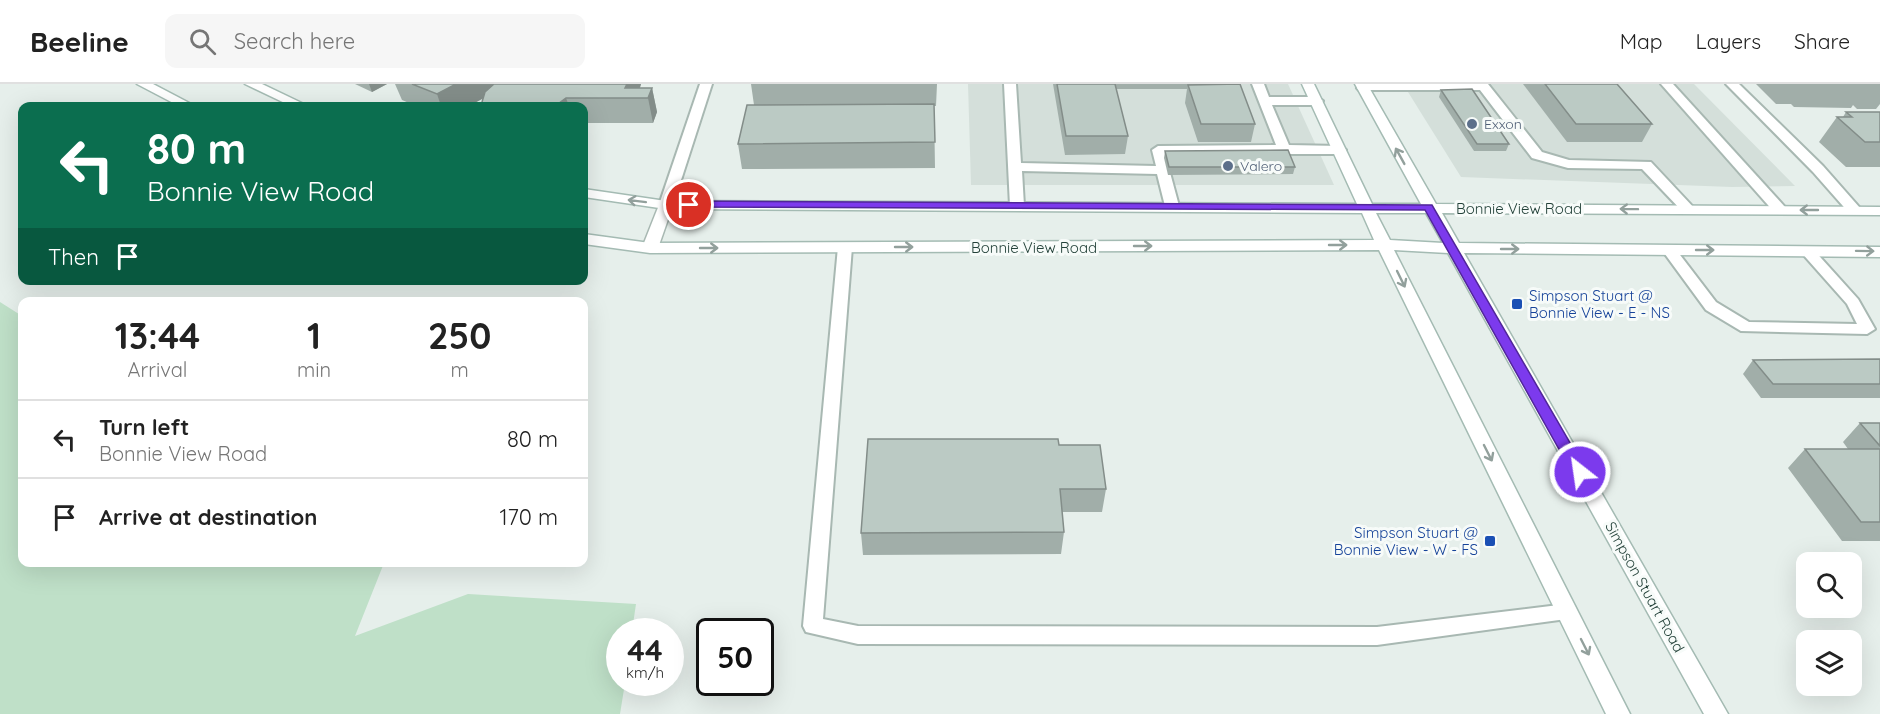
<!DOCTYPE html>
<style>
:root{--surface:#fff;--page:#f6f6f6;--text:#222;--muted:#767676;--line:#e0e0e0}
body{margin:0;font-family:Quicksand,sans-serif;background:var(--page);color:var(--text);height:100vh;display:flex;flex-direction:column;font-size:22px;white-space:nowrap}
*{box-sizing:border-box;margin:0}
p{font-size:20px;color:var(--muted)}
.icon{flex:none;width:33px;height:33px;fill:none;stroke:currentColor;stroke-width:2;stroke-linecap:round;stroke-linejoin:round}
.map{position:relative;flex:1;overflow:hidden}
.panel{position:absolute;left:18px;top:213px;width:570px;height:270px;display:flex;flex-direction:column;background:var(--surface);border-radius:12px;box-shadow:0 6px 24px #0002}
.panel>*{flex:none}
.guide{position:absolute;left:18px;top:18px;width:570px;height:183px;border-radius:12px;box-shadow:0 6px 24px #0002;background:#0b6e4f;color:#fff;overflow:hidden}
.buttons{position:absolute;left:1796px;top:468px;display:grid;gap:12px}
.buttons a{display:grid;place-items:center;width:66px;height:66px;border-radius:12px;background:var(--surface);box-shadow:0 6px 24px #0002;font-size:30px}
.speed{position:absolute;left:606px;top:534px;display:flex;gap:12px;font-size:30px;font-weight:700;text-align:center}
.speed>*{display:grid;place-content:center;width:78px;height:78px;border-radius:50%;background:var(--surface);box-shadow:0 6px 24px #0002;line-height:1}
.speed small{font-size:15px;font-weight:400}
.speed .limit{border:3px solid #111;border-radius:9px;background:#fff;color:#111}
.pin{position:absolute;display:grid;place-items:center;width:51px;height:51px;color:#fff;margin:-26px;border:3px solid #fff;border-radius:50%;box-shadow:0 2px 6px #0007}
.me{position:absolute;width:66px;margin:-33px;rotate:330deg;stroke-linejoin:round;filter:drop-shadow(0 0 4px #0008)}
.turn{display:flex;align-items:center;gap:21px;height:126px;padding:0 30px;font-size:27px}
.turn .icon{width:78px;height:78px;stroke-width:2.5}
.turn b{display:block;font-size:42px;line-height:51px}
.then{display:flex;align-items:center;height:57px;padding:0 30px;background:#0003;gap:12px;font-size:22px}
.eta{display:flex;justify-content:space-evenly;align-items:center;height:102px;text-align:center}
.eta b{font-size:36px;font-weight:800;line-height:42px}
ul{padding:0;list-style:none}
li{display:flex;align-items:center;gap:18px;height:78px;padding:0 30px;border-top:2px solid var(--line)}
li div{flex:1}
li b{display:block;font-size:22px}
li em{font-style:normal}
header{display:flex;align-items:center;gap:36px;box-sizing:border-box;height:84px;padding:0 30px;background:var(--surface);border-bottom:2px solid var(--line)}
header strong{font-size:28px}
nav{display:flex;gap:33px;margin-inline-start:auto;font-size:21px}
.search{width:420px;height:54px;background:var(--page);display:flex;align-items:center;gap:15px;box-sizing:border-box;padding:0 21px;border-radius:12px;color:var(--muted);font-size:22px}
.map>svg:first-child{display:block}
</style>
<header>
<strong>Beeline</strong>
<div class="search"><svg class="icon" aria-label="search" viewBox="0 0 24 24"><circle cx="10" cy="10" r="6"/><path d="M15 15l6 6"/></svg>Search here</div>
<nav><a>Map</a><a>Layers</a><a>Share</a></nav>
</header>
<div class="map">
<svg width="1880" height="630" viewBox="0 0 1880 630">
<rect width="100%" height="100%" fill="#e6efeb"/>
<g fill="#d4dfda">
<polygon points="968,0 1288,0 1334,101 971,101"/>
<polygon points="1403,0 1694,0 1795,102 1732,103 1461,93"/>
</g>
<polygon fill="#bfe0c8" points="0,218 22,232 22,478 384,479 355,552 468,510 636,520 632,547 620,548 620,598 625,599 620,630 0,630"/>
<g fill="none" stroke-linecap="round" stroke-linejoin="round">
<defs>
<g id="lane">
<polygon points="700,0 712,0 673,121 666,125 661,124 659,121"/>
<polygon points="1004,0 1016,0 1021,79 1156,82 1152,66 1158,62 1276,61 1252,0 1264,0 1269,13 1317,13 1323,17 1317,21 1272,21 1289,61 1340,62 1346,66 1340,70 1165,70 1179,122 1172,126 1165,122 1157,90 1022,87 1024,122 1017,126 1010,122"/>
<polygon points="1363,0 1488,0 1542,68 1569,76 1651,78 1695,125 1688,129 1683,128 1642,85 1568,84 1532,74 1480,6 1359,6 1357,4"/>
<polygon points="1661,0 1673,0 1785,123 1787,126 1785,129 1775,129"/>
<polygon points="1726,0 1739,0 1823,82 1860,124 1862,127 1860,130 1850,130 1813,88"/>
<polygon points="845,159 852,163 823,535 858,542 1377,543 1567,520 1574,522 1577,528 1574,534 1377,561 858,560 806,548 803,542 838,163"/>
<polygon points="1669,162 1674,163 1716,218 1749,238 1857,240 1847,220 1800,167 1807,163 1812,164 1858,215 1875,245 1867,250 1741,247 1706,226 1662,166"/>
</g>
<polygon id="street" points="666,117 673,121 658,164 655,167 645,167 642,164 659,121"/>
<g id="secondary">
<polygon points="137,0 153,0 195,22 179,22"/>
<polygon points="245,0 262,0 308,22 291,22"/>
<path d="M1302 0H1314L1372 120H1421L1355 0H1367L1436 120 1880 123V131L1442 129 1459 159 1880 163V173L1464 169 1728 630H1704L1448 169 1394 166 1630 630H1606L1379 166 650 169 584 160V150L650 159 1374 156 1362 129 666 125 584 113V105L666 117 1357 120ZM1376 129H1426L1443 159 1390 156Z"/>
</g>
</defs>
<use href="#lane" stroke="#a8b8b2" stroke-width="4"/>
<use href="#street" stroke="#a8b8b2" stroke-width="3"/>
<use href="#secondary" stroke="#a4bbb3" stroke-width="3"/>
<use href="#lane" fill="#fff" fill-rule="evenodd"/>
<use href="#street" fill="#fff" fill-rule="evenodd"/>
<use href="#secondary" fill="#fff" fill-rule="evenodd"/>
</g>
<g fill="#a1aea9">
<polygon points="355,0 387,0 372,8"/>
<polygon points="395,0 641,0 640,4 652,4 657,28 653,39 584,39 584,22 483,22 482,18 482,15 469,22 416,22 402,16"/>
<polygon points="751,0 937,0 936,22 934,22 935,84 742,85 738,60 754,21"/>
<polygon points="1053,0 1217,0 1255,40 1251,58 1198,58 1185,19 1187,5 1116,5 1128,52 1125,70 1065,71"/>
<polygon points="1523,0 1617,0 1652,40 1642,58 1567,58"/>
<polygon points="1756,0 1880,0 1880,20 1876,25 1857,25 1853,21 1851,24 1794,23 1791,20 1776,20"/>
<polygon points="1441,6 1509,60 1506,67 1474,67 1439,13"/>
<polygon points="1846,28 1880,28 1880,83 1846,83 1819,58 1837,33 1843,33"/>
<polygon points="1165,67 1295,83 1293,90 1168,91 1164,74"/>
<polygon points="1880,275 1880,314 1761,314 1743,290 1753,276"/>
<polygon points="1860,339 1880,339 1880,457 1842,457 1788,384 1805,365 1848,365 1843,358"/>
<polygon points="1059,361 1106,405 1102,428 1062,428 1064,448 1061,470 863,471 861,449"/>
</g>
<g fill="#838d89">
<polygon points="369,0 387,0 372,8"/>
<polygon points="456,0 509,0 469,22 441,22 437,10"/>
<polygon points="627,0 641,0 636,14 625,4"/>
<polygon points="652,4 657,28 653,39 648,14"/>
<polygon points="566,14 569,22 555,22"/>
</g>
<g fill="#bbcac4" stroke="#838d89" stroke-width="1.5">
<polygon points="412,0 456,0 437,10"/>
<polygon points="494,0 627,0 625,4 652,4 648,14 566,14 555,22 485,22 482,18 485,8"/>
<polygon points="1057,0 1115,0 1128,52 1066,52"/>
<polygon points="1240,0 1255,40 1201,40 1188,1"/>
<polygon points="1545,0 1617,0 1652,40 1576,40"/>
<polygon points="1472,5 1509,60 1477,60 1441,6"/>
<polygon points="934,20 935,58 738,60 747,21"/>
<polygon points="1846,28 1880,28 1880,58 1865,58 1837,33 1852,33"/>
<polygon points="1288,66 1295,83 1169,83 1165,67"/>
<polygon points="1880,275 1880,300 1773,300 1753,276"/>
<polygon points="1860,339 1880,339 1880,362"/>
<polygon points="868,355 1058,355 1059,361 1100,361 1106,405 1060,405 1064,448 861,449"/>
<polygon points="1805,365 1880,365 1880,438 1861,438"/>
</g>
<defs><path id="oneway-shaft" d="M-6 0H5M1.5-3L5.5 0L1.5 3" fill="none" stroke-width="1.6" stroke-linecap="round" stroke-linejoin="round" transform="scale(1.5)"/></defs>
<g stroke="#92a09c">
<use href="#oneway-shaft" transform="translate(1400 72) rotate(-119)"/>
<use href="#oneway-shaft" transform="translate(637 117) rotate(-173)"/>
<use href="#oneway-shaft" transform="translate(1629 125) rotate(-179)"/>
<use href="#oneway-shaft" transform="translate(1809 126) rotate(-180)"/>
<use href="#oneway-shaft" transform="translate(1338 161)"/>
<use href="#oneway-shaft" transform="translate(1143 162)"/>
<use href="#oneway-shaft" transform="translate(904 163)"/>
<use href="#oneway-shaft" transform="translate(709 164)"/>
<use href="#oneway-shaft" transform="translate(1510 165)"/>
<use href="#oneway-shaft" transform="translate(1705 166)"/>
<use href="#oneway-shaft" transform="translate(1865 167) rotate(1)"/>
<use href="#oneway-shaft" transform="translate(1401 195) rotate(64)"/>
<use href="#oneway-shaft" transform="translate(1488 369) rotate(63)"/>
<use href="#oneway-shaft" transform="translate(1585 563) rotate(63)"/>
</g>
<polygon fill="#7c3aed" stroke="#51269a" stroke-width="1.5" points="689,117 1432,121 1587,388 1585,392 1574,392 1425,126 685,123 684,121"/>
<g fill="#5c6f8a" stroke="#f7fbf9" stroke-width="2">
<circle cx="1472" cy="40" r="6"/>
<circle cx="1228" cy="82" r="6"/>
</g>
<g fill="#1a4fb4" stroke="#f7fbf9" stroke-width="2">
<rect x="1511" y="214" width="12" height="12" rx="3"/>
<rect x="1484" y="451" width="12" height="12" rx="3"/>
</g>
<g text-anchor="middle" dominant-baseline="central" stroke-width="6" stroke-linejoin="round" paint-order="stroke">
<g font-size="14" fill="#4e5e75" stroke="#f7fbf9" text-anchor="start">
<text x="1484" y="40">Exxon</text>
<text x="1240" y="82">Valero</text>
</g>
<g font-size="15" fill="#24423a" stroke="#f7fbf9">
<text x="1519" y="124">Bonnie View Road</text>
<text x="1034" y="163">Bonnie View Road</text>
<text transform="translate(1645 503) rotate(61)">Simpson Stuart Road</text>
</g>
<g font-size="15" fill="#164399" stroke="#f7fbf9" text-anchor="start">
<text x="1529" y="211">Simpson Stuart @<tspan x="1529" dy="17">Bonnie View - E - NS</tspan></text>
<text x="1478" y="448" text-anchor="end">Simpson Stuart @<tspan x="1478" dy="17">Bonnie View - W - FS</tspan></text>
</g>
</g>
</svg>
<div class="buttons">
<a><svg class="icon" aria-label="search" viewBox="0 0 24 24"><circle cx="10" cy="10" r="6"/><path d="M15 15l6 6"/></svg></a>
<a><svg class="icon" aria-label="layers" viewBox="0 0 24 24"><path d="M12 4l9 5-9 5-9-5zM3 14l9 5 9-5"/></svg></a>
</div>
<div class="speed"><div>44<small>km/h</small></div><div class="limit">50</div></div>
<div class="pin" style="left:689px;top:121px;background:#d93025"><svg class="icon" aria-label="arrive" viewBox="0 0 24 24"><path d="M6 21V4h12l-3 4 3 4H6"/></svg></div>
<svg class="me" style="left:1580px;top:388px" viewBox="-20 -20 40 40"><circle r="17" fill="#7c3aed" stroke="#fff" stroke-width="3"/><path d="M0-11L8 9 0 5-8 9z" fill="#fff"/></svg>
<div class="guide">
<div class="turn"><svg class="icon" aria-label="left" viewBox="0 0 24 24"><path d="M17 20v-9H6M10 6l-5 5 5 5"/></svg><div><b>80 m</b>Bonnie View Road</div></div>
<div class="then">Then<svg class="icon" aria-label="arrive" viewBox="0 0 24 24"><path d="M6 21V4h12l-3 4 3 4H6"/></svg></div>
</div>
<section class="panel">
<div class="eta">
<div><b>13:44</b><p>Arrival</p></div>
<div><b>1</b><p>min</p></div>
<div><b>250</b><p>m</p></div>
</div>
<ul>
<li><svg class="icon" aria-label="left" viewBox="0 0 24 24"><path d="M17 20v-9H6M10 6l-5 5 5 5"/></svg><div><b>Turn left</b><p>Bonnie View Road</p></div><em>80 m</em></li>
<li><svg class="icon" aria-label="arrive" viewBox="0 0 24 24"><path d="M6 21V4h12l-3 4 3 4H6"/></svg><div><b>Arrive at destination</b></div><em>170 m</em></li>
</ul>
</section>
</div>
